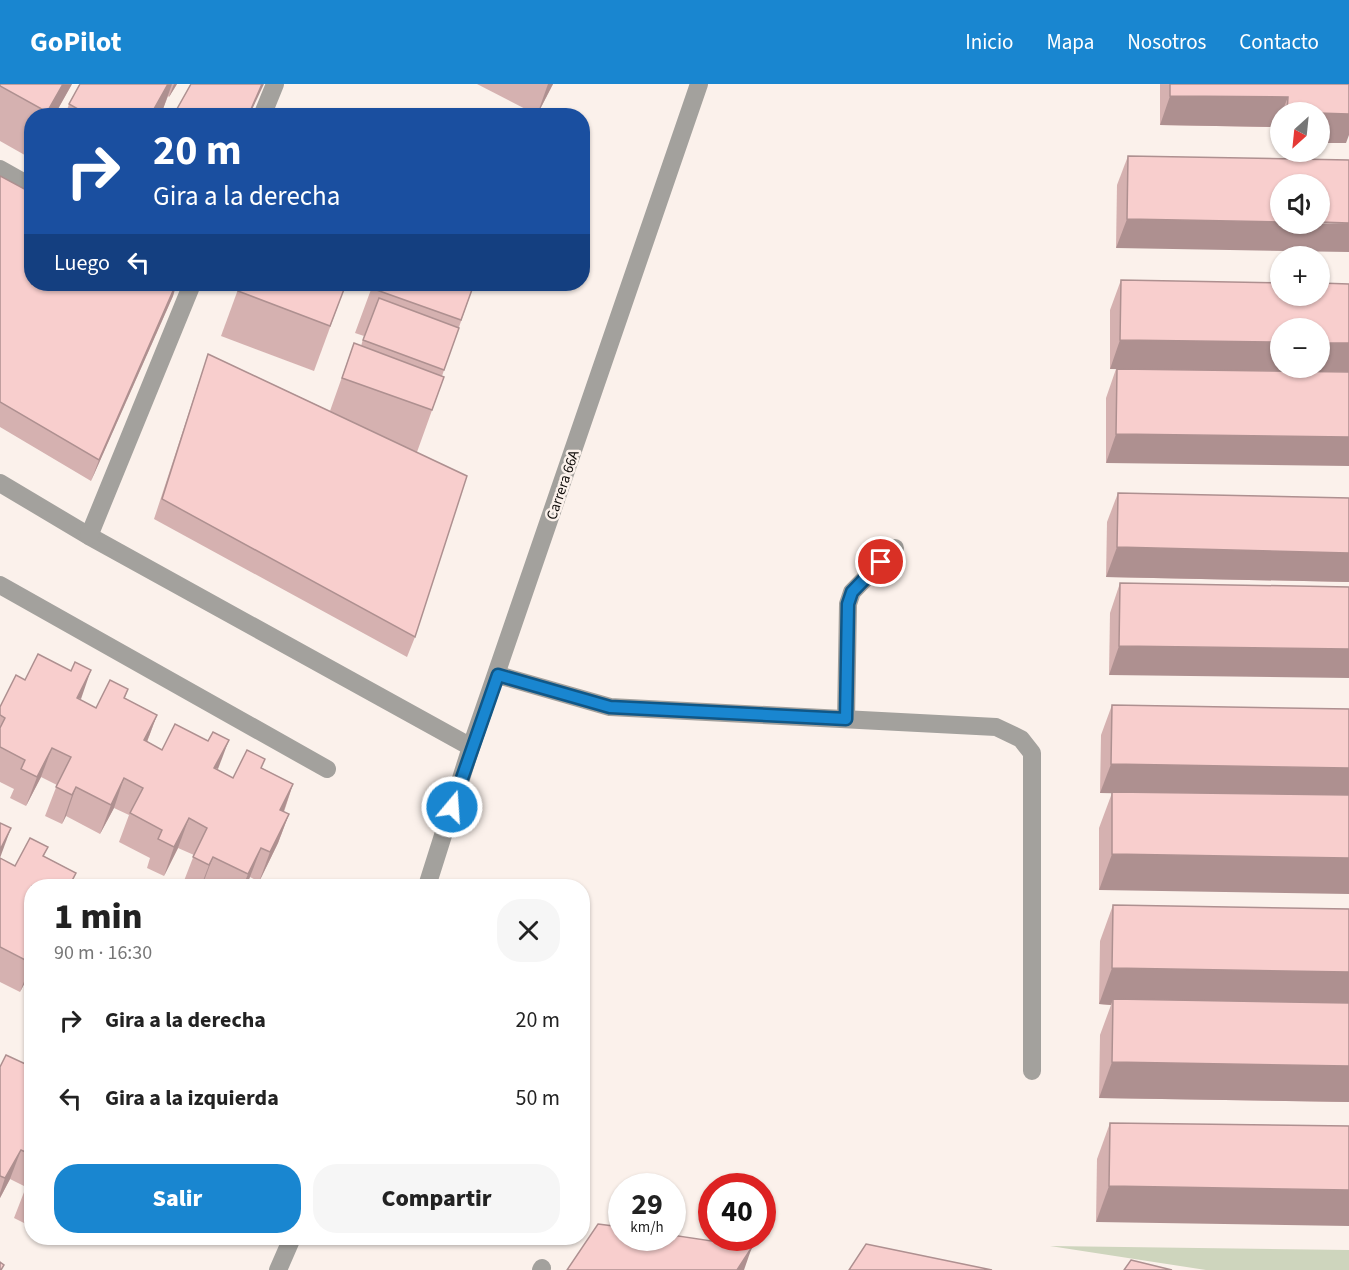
<!DOCTYPE html>
<html lang="es">
<meta charset="utf-8">
<style>
:root{--surface:#fff;--page:#f6f6f6;--text:#222;--muted:#767676;--accent:#1986d0}
body{margin:0;font-family:"Source Sans 3",sans-serif;background:var(--page);color:var(--text);height:100vh;display:flex;flex-direction:column;font-size:22px;white-space:nowrap}
*{box-sizing:border-box;margin:0}
p{font-size:20px;color:var(--muted)}
.icon{flex:none;width:33px;height:33px;fill:none;stroke:currentColor;stroke-width:2;stroke-linecap:round;stroke-linejoin:round}
.map{position:relative;flex:1;overflow:hidden}
.drawer{position:absolute;left:24px;top:795px;width:566px;height:366px;display:flex;flex-direction:column;background:var(--surface);border-radius:24px;box-shadow:0 2px 4px #0004}
.drawer>*{flex:none}
.hud{position:absolute;left:24px;top:24px;width:566px;height:183px;border-radius:24px;box-shadow:0 2px 4px #0004;background:#1a4fa0;color:#fff;overflow:hidden}
.needle{width:39px;rotate:207deg}
.fabs{position:absolute;left:1270px;top:18px;display:grid;gap:12px}
.fabs a{display:grid;place-items:center;width:60px;height:60px;border-radius:50%;background:var(--surface);box-shadow:0 2px 4px #0004;font-size:30px}
.speed{position:absolute;left:608px;top:1089px;display:flex;gap:12px;font-size:30px;font-weight:700;text-align:center}
.speed>*{display:grid;place-content:center;width:78px;height:78px;border-radius:50%;background:var(--surface);box-shadow:0 2px 4px #0004;line-height:1}
.speed small{font-size:15px;font-weight:400}
.speed .limit{border:9px solid #d22;background:#fff;color:#111}
.pin{position:absolute;display:grid;place-items:center;width:51px;height:51px;color:#fff;margin:-26px;border:3px solid #fff;border-radius:50%;box-shadow:0 2px 6px #0007}
.me{position:absolute;width:66px;margin:-33px;rotate:18deg;stroke-linejoin:round;filter:drop-shadow(0 0 4px #0008)}
.turn{display:flex;align-items:center;gap:21px;height:126px;padding:0 30px;font-size:27px}
.turn .icon{width:78px;height:78px;stroke-width:2.5}
.turn b{display:block;font-size:42px;line-height:51px}
.then{display:flex;align-items:center;height:57px;padding:0 30px;background:#0003;gap:12px;font-size:22px}
.round{display:grid;place-items:center;flex:none;width:63px;height:63px;border-radius:24px;background:var(--page)}
.overview{display:flex;align-items:center;justify-content:space-between;height:102px;padding:0 30px}
h1{font-size:36px;font-weight:800;line-height:45px}
.action{display:flex;gap:12px;margin-top:auto;padding:12px 30px}
.action a{flex:1;height:69px;border-radius:24px;background:var(--accent);color:#fff;font-size:24px;font-weight:800;line-height:69px;text-align:center}
.action a+a{background:var(--page);color:var(--text)}
ul{padding:0;list-style:none}
li{display:flex;align-items:center;gap:18px;height:78px;padding:0 30px}
li div{flex:1}
li b{display:block;font-size:22px}
li em{font-style:normal}
header{display:flex;align-items:center;gap:36px;box-sizing:border-box;height:84px;padding:0 30px;background:var(--accent);color:#fff}
header strong{font-size:28px}
nav{display:flex;gap:33px;margin-inline-start:auto;font-size:21px}
.map>svg:first-child{display:block}
</style>
<header>
<strong>GoPilot</strong>
<nav><a>Inicio</a><a>Mapa</a><a>Nosotros</a><a>Contacto</a></nav>
</header>
<div class="map">
<svg width="1349" height="1186" viewBox="0 0 1349 1186">
<rect width="100%" height="100%" fill="#fbf1eb"/>
<polygon fill="#ced5bd" points="1050,1162 1349,1166 1349,1186 1206,1186"/>
<g fill="none" stroke-linecap="round" stroke-linejoin="round">
<polyline stroke="#a3a19d" stroke-width="18" points="0,501 327,685"/>
<g stroke="#a3a19d" stroke-width="18">
<polyline points="262,32 275,0"/>
<polyline points="0,85 32,103"/>
<polyline points="0,399 89,452 471,663"/>
<polyline points="89,452 192,200"/>
<polyline points="498,591 610,623 996,643 1021,655 1032,669 1032,987"/>
<polyline points="846,635 848,520 852,508 895,464"/>
<polyline points="541,1186 542,1184"/>
</g>
<g stroke="#a3a19d" stroke-width="18">
<polyline points="427,802 471,663 699,0"/>
<polyline points="278,1186 292,1154"/>
</g>
</g>
<g fill="#d5b1b0">
<polygon points="0,0 72,0 54,32 32,32 32,71 30,74 0,57"/>
<polygon points="80,0 177,0 169,13 168,12 160,32 65,32 69,20"/>
<polygon points="477,0 553,0 537,31"/>
<polygon points="1160,0 1349,0 1346,59 1320,28 1281,28 1281,58 1277,58 1277,43 1160,41"/>
<polygon points="1128,72 1349,76 1116,164 1117,101"/>
<polygon points="0,92 32,200 177,200 173,212 91,397 0,343"/>
<polygon points="1121,196 1349,200 1106,379 1106,314 1116,285 1110,285 1110,226"/>
<polygon points="240,200 346,200 314,287 221,252"/>
<polygon points="373,200 474,200 442,292 444,293 417,368 415,553 407,573 154,435 208,270 330,327 354,259 361,262 364,252 355,249"/>
<polygon points="1118,409 1349,414 1349,498 1106,493 1107,438"/>
<polygon points="1120,499 1349,503 1109,591 1110,529"/>
<polygon points="25,596 81,616 96,624 128,605 125,614 157,631 147,658 162,666 218,686 233,694 262,684 293,700 284,728 289,730 278,759 259,798 250,793 246,802 182,802 194,771 178,764 164,792 147,784 150,774 119,758 129,731 114,724 100,750 66,732 62,740 45,732 57,701 41,693 26,722 10,714 14,705 0,698 0,623"/>
<polygon points="1112,621 1349,625 1099,806 1099,744 1112,709 1100,709 1101,651"/>
<polygon points="48,763 44,772 76,789 71,802 32,802 32,885 20,908 0,898 0,774 15,782"/>
<polygon points="1113,821 1349,825 1349,1018 1099,1014 1100,951 1111,921 1099,920 1100,857"/>
<polygon points="0,983 32,983 32,1139 30,1142 14,1134 26,1103 10,1095 0,1114"/>
<polygon points="1110,1039 1349,1042 1096,1138 1097,1075"/>
</g>
<g fill="#ae9090">
<polygon points="63,0 72,0 54,32 45,32"/>
<polygon points="168,0 172,0 162,28 160,32 150,32"/>
<polygon points="174,0 177,0 169,13"/>
<polygon points="262,0 264,0 249,32 248,32"/>
<polygon points="548,0 553,0 537,31"/>
<polygon points="1170,12 1288,13 1282,28 1281,28 1281,32 1277,43 1160,41"/>
<polygon points="1320,29 1349,30 1349,51 1346,59 1320,59"/>
<polygon points="1281,46 1281,58 1277,58"/>
<polygon points="1127,135 1281,138 1281,140 1349,139 1349,168 1116,164"/>
<polygon points="176,200 173,212 91,397 99,376"/>
<polygon points="1120,256 1281,258 1281,284 1320,284 1320,259 1349,259 1349,288 1110,285"/>
<polygon points="1116,350 1349,353 1349,382 1106,379"/>
<polygon points="1117,463 1349,469 1349,498 1106,493"/>
<polygon points="1119,562 1349,565 1349,594 1109,591"/>
<polygon points="91,586 81,615 77,614"/>
<polygon points="157,631 146,660 144,656"/>
<polygon points="229,656 218,685 214,684"/>
<polygon points="52,664 41,693 26,722 37,693"/>
<polygon points="1111,680 1349,684 1349,714 1100,709"/>
<polygon points="124,694 114,724 100,750 111,721"/>
<polygon points="293,700 283,729 280,726"/>
<polygon points="76,703 66,732 62,740 72,711"/>
<polygon points="289,730 278,759 259,798 270,768"/>
<polygon points="189,734 178,764 164,792 174,763"/>
<polygon points="11,744 0,774 0,766"/>
<polygon points="261,764 250,793 246,802 243,802 248,790"/>
<polygon points="1112,770 1349,774 1349,810 1099,806"/>
<polygon points="213,773 202,802 201,802 209,781"/>
<polygon points="32,877 32,885 20,908"/>
<polygon points="1112,884 1349,888 1349,924 1113,915 1111,921 1099,920"/>
<polygon points="1112,978 1349,982 1349,1018 1099,1014"/>
<polygon points="21,1066 10,1095 0,1114 0,1109 5,1094"/>
<polygon points="1109,1102 1349,1106 1349,1142 1096,1138"/>
<polygon points="752,1163 744,1186 737,1186"/>
</g>
<g fill="#f8cecd" stroke="#ae9090" stroke-width="1.5">
<polygon points="0,0 63,0 47,28 0,2"/>
<polygon points="80,0 168,0 150,32 90,32 69,20"/>
<polygon points="191,0 262,0 248,32 173,32"/>
<polygon points="1170,0 1349,0 1349,30 1287,28 1288,13 1170,12"/>
<polygon points="1128,72 1349,76 1349,139 1320,138 1320,100 1281,100 1281,138 1127,135"/>
<polygon points="0,92 32,109 32,200 176,200 99,376 0,318"/>
<polygon points="1121,196 1281,199 1281,212 1320,212 1320,199 1349,200 1349,259 1320,259 1320,244 1281,244 1281,258 1120,256"/>
<polygon points="240,200 346,200 330,242 238,207"/>
<polygon points="373,200 474,200 461,236 371,204"/>
<polygon points="379,214 459,244 444,286 363,256"/>
<polygon points="354,259 444,293 432,326 342,294"/>
<polygon points="208,270 467,392 415,553 162,415"/>
<polygon points="1117,285 1349,288 1349,353 1116,350"/>
<polygon points="1118,409 1349,414 1349,469 1117,463"/>
<polygon points="1120,499 1349,503 1349,565 1119,562"/>
<polygon points="38,570 71,587 75,578 91,586 77,614 96,624 110,596 128,605 124,614 157,631 144,656 162,666 175,640 208,657 213,648 229,656 214,684 233,694 247,666 265,675 261,684 293,700 280,726 289,730 270,768 261,764 248,790 213,773 209,781 193,773 207,744 189,734 174,763 158,755 162,746 130,729 143,704 124,694 111,721 76,703 72,711 56,703 71,673 52,664 37,693 21,685 25,676 0,663 0,644 5,634 0,631 0,623 16,591 25,596"/>
<polygon points="1112,621 1349,625 1349,684 1111,680"/>
<polygon points="1112,708 1349,711 1349,774 1112,770"/>
<polygon points="0,739 11,744 0,766"/>
<polygon points="30,754 48,763 43,772 76,789 69,802 32,802 32,877 31,879 0,863 0,774 15,782"/>
<polygon points="94,798 103,802 92,802"/>
<polygon points="1113,821 1349,825 1349,888 1112,884"/>
<polygon points="1113,915 1349,919 1349,982 1112,978"/>
<polygon points="6,971 32,983 32,1071 21,1066 5,1094 0,1092 0,983"/>
<polygon points="1110,1039 1349,1042 1349,1106 1109,1102"/>
<polygon points="32,1091 32,1108 25,1104"/>
<polygon points="598,1140 621,1143 621,1154 672,1154 672,1151 752,1163 737,1186 567,1186"/>
<polygon points="866,1160 992,1186 849,1186"/>
<polygon points="1131,1176 1172,1186 1124,1186"/>
<polygon points="0,1178 4,1181 1,1186 0,1186"/>
</g>
<g fill="none" stroke-linecap="round" stroke-linejoin="round">
<defs>
<polyline id="route" points="452,723 498,591 610,623 846,635 848,520 852,508 881,478"/>
</defs>
<use href="#route" stroke="#105787" stroke-width="15"/>
<use href="#route" stroke="#1986d0" stroke-width="10"/>
</g>
<g text-anchor="middle" dominant-baseline="central" stroke-width="5" stroke-linejoin="round" paint-order="stroke">
<g font-size="15" fill="#0e0b09" stroke="#fbf1eb">
<text transform="translate(563 401) rotate(-71)">Carrera 66A</text>
</g>
</g>
</svg>
<div class="fabs">
<a><svg class="needle" viewBox="-14 -14 28 28"><path d="M0-13l5 13h-10z" fill="#e53935"/><path d="M0 13l5-13h-10z" fill="#767676"/></svg></a>
<a><svg class="icon" aria-label="sound" viewBox="0 0 24 24"><path d="M4 9h4l5-4v14l-5-4H4zM17 9q2 3 0 6"/></svg></a>
<a>+</a>
<a>−</a>
</div>
<div class="speed"><div>29<small>km/h</small></div><div class="limit">40</div></div>
<div class="pin" style="left:881px;top:478px;background:#d93025"><svg class="icon" aria-label="arrive" viewBox="0 0 24 24"><path d="M6 21V4h12l-3 4 3 4H6"/></svg></div>
<svg class="me" style="left:452px;top:723px" viewBox="-20 -20 40 40"><circle r="17" fill="#1986d0" stroke="#fff" stroke-width="3"/><path d="M0-11L8 9 0 5-8 9z" fill="#fff"/></svg>
<div class="hud">
<div class="turn"><svg class="icon" aria-label="right" viewBox="0 0 24 24"><path d="M7 20v-9h11M14 6l5 5-5 5"/></svg><div><b>20 m</b>Gira a la derecha</div></div>
<div class="then">Luego<svg class="icon" aria-label="left" viewBox="0 0 24 24"><path d="M17 20v-9H6M10 6l-5 5 5 5"/></svg></div>
</div>
<section class="drawer">
<div class="overview"><div><h1>1 min</h1><p>90 m · 16:30</p></div><a class="round"><svg class="icon" aria-label="close" viewBox="0 0 24 24"><path d="M6 6l12 12M18 6L6 18"/></svg></a></div>
<ul>
<li><svg class="icon" aria-label="right" viewBox="0 0 24 24"><path d="M7 20v-9h11M14 6l5 5-5 5"/></svg><div><b>Gira a la derecha</b></div><em>20 m</em></li>
<li><svg class="icon" aria-label="left" viewBox="0 0 24 24"><path d="M17 20v-9H6M10 6l-5 5 5 5"/></svg><div><b>Gira a la izquierda</b></div><em>50 m</em></li>
</ul>
<div class="action"><a>Salir</a><a>Compartir</a></div>
</section>
</div>
